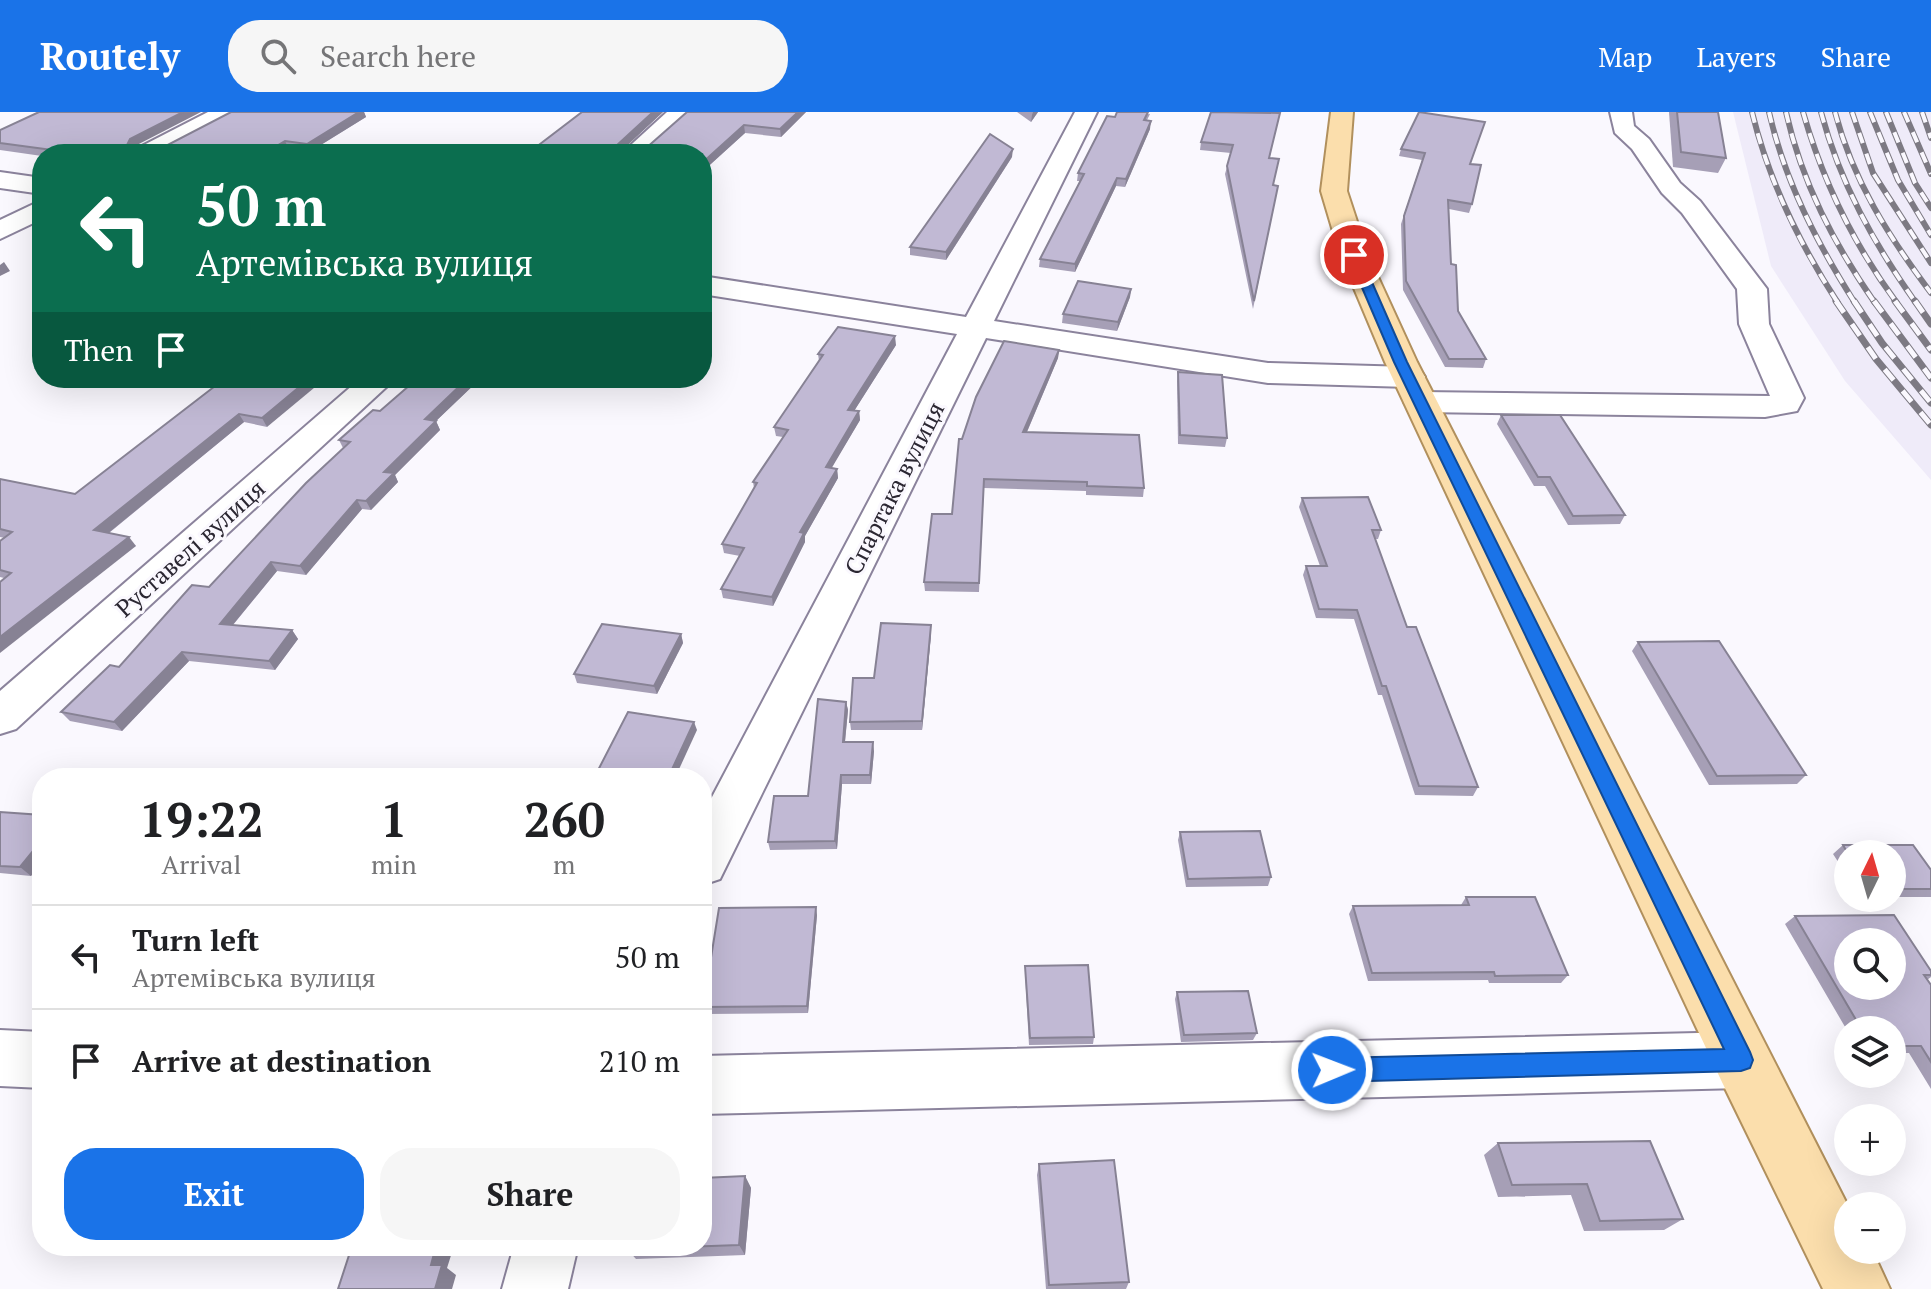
<!DOCTYPE html>
<meta charset="utf-8">
<style>
:root{--surface:#fff;--page:#f6f6f6;--text:#202124;--muted:#757577;--line:#e0e0e0;--accent:#1a73e8}
body{margin:0;font-family:"PT Serif",serif;background:var(--page);color:var(--text);height:100vh;display:flex;flex-direction:column;font-size:30px;white-space:nowrap}
*{box-sizing:border-box;margin:0}
p{font-size:26px;color:var(--muted)}
.icon{flex:none;width:44px;height:44px;fill:none;stroke:currentColor;stroke-width:2;stroke-linecap:round;stroke-linejoin:round}
.map{position:relative;flex:1;overflow:hidden}
.panel{position:absolute;left:32px;top:656px;width:680px;height:488px;display:flex;flex-direction:column;background:var(--surface);border-radius:32px;box-shadow:0 8px 32px #0002}
.panel>*{flex:none}
.top-card{position:absolute;left:32px;top:32px;width:680px;height:244px;border-radius:32px;box-shadow:0 8px 32px #0002;background:#0b6e4f;color:#fff;overflow:hidden}
.needle{width:52px;rotate:5deg}
.buttons{position:absolute;left:1834px;top:728px;display:grid;gap:16px}
.buttons a{display:grid;place-items:center;width:72px;height:72px;border-radius:50%;background:var(--surface);box-shadow:0 8px 32px #0002;font-size:40px}
.pin{position:absolute;display:grid;place-items:center;width:68px;height:68px;color:#fff;margin:-34px;border:4px solid #fff;border-radius:50%;box-shadow:0 2px 8px #0007}
.me{position:absolute;width:88px;margin:-44px;rotate:89deg;stroke-linejoin:round;filter:drop-shadow(0 0 6px #0008)}
.turn{display:flex;align-items:center;gap:28px;height:168px;padding:0 32px;font-size:36px}
.turn .icon{width:104px;height:104px;stroke-width:2.5}
.turn b{display:block;font-size:56px;line-height:68px}
.then{display:flex;align-items:center;height:76px;padding:0 32px;background:#0003;gap:16px;font-size:30px}
.eta{display:flex;justify-content:space-evenly;align-items:center;height:136px;text-align:center}
.eta b{font-size:48px;font-weight:700;line-height:56px}
.button{display:flex;gap:16px;margin-top:auto;padding:16px 32px}
.button a{flex:1;height:92px;border-radius:32px;background:var(--accent);color:#fff;font-size:32px;font-weight:700;line-height:92px;text-align:center}
.button a+a{background:var(--page);color:var(--text)}
ul{padding:0;list-style:none}
li{display:flex;align-items:center;gap:24px;height:104px;padding:0 32px;border-top:2px solid var(--line)}
li div{flex:1}
li b{display:block;font-size:30px}
li em{font-style:normal}
header{display:flex;align-items:center;gap:48px;box-sizing:border-box;height:112px;padding:0 40px;background:var(--accent);color:#fff}
header strong{font-size:38px}
nav{display:flex;gap:44px;margin-inline-start:auto;font-size:28px}
.search{width:560px;height:72px;background:var(--page);display:flex;align-items:center;gap:20px;box-sizing:border-box;padding:0 28px;border-radius:32px;color:var(--muted);font-size:30px}
.map>svg:first-child{display:block}
</style>
<header>
<strong>Routely</strong>
<div class="search"><svg class="icon" aria-label="search" viewBox="0 0 24 24"><circle cx="10" cy="10" r="6"/><path d="M15 15l6 6"/></svg>Search here</div>
<nav><a>Map</a><a>Layers</a><a>Share</a></nav>
</header>
<div class="map">
<svg width="1931" height="1177" viewBox="0 0 1931 1177">
<rect width="100%" height="100%" fill="#faf8fe"/>
<polygon fill="#efebf9" points="1733,0 1931,0 1931,368 1845,269 1771,154"/>
<g fill="none" stroke-linecap="round" stroke-linejoin="round">
<defs>
<g id="minor">
<polygon points="208,0 236,0 233,5 163,42 133,42 136,37"/>
<polygon points="667,0 692,0 647,42 621,42"/>
<polygon points="1075,0 1097,0 994,209 1268,251 1409,255 1420,258 1425,265 1420,272 1409,275 1268,271 986,226 720,767 702,773 702,704 957,222 702,182 702,164 966,205"/>
<polygon points="1610,0 1632,0 1634,14 1649,27 1680,71 1700,89 1767,177 1769,212 1804,286 1797,299 1765,305 1421,300 1409,297 1404,290 1409,283 1421,280 1770,284 1739,212 1737,177 1682,101 1662,81 1632,37 1615,21"/>
<polygon points="0,60 42,66 42,82 0,76"/>
<polygon points="42,88 42,107 0,127 0,108"/>
<polygon points="361,266 396,266 16,617 0,622 0,579"/>
<polygon points="0,918 42,920 42,976 0,974"/>
<polygon points="1741,920 1761,928 1769,948 1761,968 1741,976 702,1002 702,944"/>
<polygon points="514,1134 578,1134 568,1177 502,1177"/>
</g>
<polygon id="major" points="1331,0 1353,0 1347,79 1368,143 1417,250 1848,1094 1848,1138 1872,1138 1890,1177 1823,1177 1721,968 1385,250 1340,143 1321,79"/>
</defs>
<use href="#minor" stroke="#8b839c" stroke-width="4"/>
<use href="#major" stroke="#b1905d" stroke-width="4"/>
<use href="#minor" fill="#fff" fill-rule="evenodd"/>
<use href="#major" fill="#fbdeac" fill-rule="evenodd"/>
<defs>
<g id="rail-far1">
<path d="M1752 0C1769 70 1799 131 1838 191"/>
<path d="M1769 0C1785 70 1817 131 1855 191"/>
<path d="M1786 0C1802 71 1834 132 1875 191"/>
<path d="M1803 0C1823 70 1854 133 1897 191"/>
<path d="M1821 0C1840 71 1874 132 1916 191"/>
<path d="M1835 0C1853 69 1889 125 1931 181"/>
<polyline points="1852,0 1873,61 1931,151"/>
<polyline points="1870,0 1898,68 1931,123"/>
<polyline points="1886,0 1915,71 1931,96"/>
<polyline points="1904,0 1931,62"/>
<polyline points="1922,0 1931,26"/>
</g>
<g id="rail">
<polyline points="1836,189 1876,247 1931,313"/>
<polyline points="1854,189 1882,231 1931,291"/>
<polyline points="1874,189 1931,266"/>
<polyline points="1895,189 1931,238"/>
<polyline points="1915,189 1931,212"/>
</g>
</defs>
<use href="#rail-far1" stroke="#7d7a83" stroke-width="6"/>
<use href="#rail" stroke="#7d7a83" stroke-width="7"/>
<use href="#rail-far1" stroke="#faf8fe" stroke-width="4" stroke-dasharray="11" stroke-linecap="butt"/>
<use href="#rail" stroke="#faf8fe" stroke-width="5" stroke-dasharray="14" stroke-linecap="butt"/>
</g>
<g fill="#a69fb6">
<polygon points="231,0 364,0 366,5 311,39 289,37 280,42 42,42 42,44 0,38 0,18 135,34 134,35 160,37"/>
<polygon points="582,0 663,0 623,37 645,37 687,0 806,0 781,25 745,21 702,60 702,42 527,42"/>
<polygon points="1017,0 1038,0 1031,10"/>
<polygon points="1211,0 1270,46 1273,73 1278,74 1253,197 1225,62 1231,41 1200,38 1201,30"/>
<polygon points="1419,0 1470,52 1472,92 1469,101 1449,97 1451,152 1458,199 1486,247 1483,256 1445,255 1403,178 1401,112 1422,48 1399,44 1401,37"/>
<polygon points="1669,0 1718,0 1726,46 1718,61 1673,55"/>
<polygon points="1150,2 1147,8 1150,17 1125,75 1116,74 1075,160 1039,155 1040,147 1080,69 1077,69 1078,61 1115,5"/>
<polygon points="1012,45 946,148 910,143 910,135"/>
<polygon points="1131,177 1130,185 1117,219 1062,211 1063,202"/>
<polygon points="896,233 854,299 859,299 860,308 831,356 837,357 838,366 805,424 805,430 773,494 723,486 721,477 740,444 724,441 722,432 754,376 753,370 783,325 776,324 774,315 819,249 818,242"/>
<polygon points="1059,238 1058,246 1027,320 1144,376 1143,385 1086,383 1086,379 984,376 979,480 925,479 924,470 952,402"/>
<polygon points="1178,260 1227,326 1225,335 1178,332 1177,269"/>
<polygon points="254,266 267,315 244,310 109,421 136,434 4,466 0,465 0,429 5,426 0,425 0,367 75,382 243,275"/>
<polygon points="418,266 481,266 436,309 440,318 395,363 398,370 371,398 362,397 306,463 277,459 233,513 292,518 298,527 275,558 189,549 122,619 70,609 61,600 119,555 209,475 343,336 339,328 380,299"/>
<polygon points="1501,303 1625,403 1620,412 1568,413 1545,374 1534,374 1497,312"/>
<polygon points="1302,386 1381,418 1378,427 1375,427 1407,515 1478,675 1473,684 1415,683 1382,583 1378,583 1354,507 1316,506 1303,463 1306,454 1320,454 1299,395"/>
<polygon points="681,522 683,531 657,582 577,571 574,562"/>
<polygon points="931,522 922,618 851,618 850,610 874,566"/>
<polygon points="1638,530 1806,663 1797,672 1709,673 1632,539"/>
<polygon points="846,590 848,598 845,630 874,639 871,672 842,672 837,737 770,738 768,730 808,684"/>
<polygon points="0,700 42,703 42,749 31,764 0,761"/>
<polygon points="1180,720 1271,765 1268,774 1186,775 1178,728"/>
<polygon points="1843,733 1913,733 1931,758 1931,785 1892,785 1892,742 1848,742 1848,765 1833,742"/>
<polygon points="1466,785 1568,863 1561,871 1489,871 1488,868 1368,869 1349,802 1353,794 1461,793"/>
<polygon points="817,803 808,901 706,902 703,895"/>
<polygon points="1795,804 1931,859 1931,865 1927,868 1931,873 1931,977 1909,941 1892,941 1892,918 1848,918 1848,920 1785,812"/>
<polygon points="1025,854 1094,925 1093,932 1029,933 1025,861"/>
<polygon points="1177,880 1257,921 1253,928 1181,930 1175,887"/>
<polygon points="1498,1031 1683,1107 1664,1118 1584,1119 1571,1083 1498,1085 1484,1043"/>
<polygon points="1039,1052 1129,1170 1126,1177 1046,1177 1037,1063"/>
<polygon points="745,1064 751,1076 745,1143 636,1147 627,1137"/>
</g>
<g fill="#878294">
<polygon points="183,0 201,0 135,34 130,42 126,35 130,27"/>
<polygon points="359,0 364,0 366,5 311,39 307,32"/>
<polygon points="653,0 663,0 618,42 616,34"/>
<polygon points="798,0 806,0 781,25 780,17"/>
<polygon points="1033,0 1038,0 1031,10 1032,3"/>
<polygon points="1151,9 1150,17 1125,75 1126,67"/>
<polygon points="744,13 745,21 702,60 702,51"/>
<polygon points="285,29 289,37 280,42 263,42"/>
<polygon points="1013,37 1012,45 946,148 946,140"/>
<polygon points="1117,66 1116,74 1075,160 1075,152"/>
<polygon points="4,150 10,159 0,164 0,153"/>
<polygon points="1131,177 1130,185 1117,219 1118,210"/>
<polygon points="895,224 896,233 849,307 848,298"/>
<polygon points="1059,238 1058,246 1023,329 1023,320"/>
<polygon points="310,266 326,266 267,315 262,306"/>
<polygon points="468,266 481,266 436,309 440,318 395,363 398,370 371,398 366,389 384,360 425,307"/>
<polygon points="859,299 860,308 827,364 826,355"/>
<polygon points="239,302 244,310 101,427 94,418"/>
<polygon points="837,357 838,366 805,424 805,430 773,494 772,485 800,420"/>
<polygon points="357,388 362,397 306,463 300,454"/>
<polygon points="129,425 136,434 0,541 0,525"/>
<polygon points="271,450 277,459 226,521 220,512"/>
<polygon points="931,513 931,522 922,618 922,609"/>
<polygon points="292,518 298,527 275,558 269,549"/>
<polygon points="681,522 683,531 657,582 654,574"/>
<polygon points="182,540 189,549 122,619 114,610"/>
<polygon points="846,590 848,598 844,639 843,630"/>
<polygon points="694,610 697,618 675,666 668,666"/>
<polygon points="873,630 874,639 871,672 870,663"/>
<polygon points="841,663 842,672 837,737 835,729"/>
<polygon points="42,728 42,749 31,764 20,755"/>
<polygon points="816,795 817,803 808,901 807,894"/>
<polygon points="745,1064 751,1076 745,1143 739,1133"/>
<polygon points="436,1134 454,1134 447,1156 456,1163 452,1177 435,1177 431,1153"/>
</g>
<g fill="#c1b9d4" stroke="#878294" stroke-width="2" fill-rule="evenodd">
<polygon points="39,0 183,0 130,27 126,35 160,37 231,0 359,0 307,32 285,29 263,42 82,42 0,31 0,18"/>
<polygon points="582,0 653,0 616,34 619,37 645,37 687,0 798,0 780,17 744,13 702,51 702,42 527,42"/>
<polygon points="1117,0 1148,0 1144,8 1151,9 1126,67 1117,66 1075,152 1040,147 1084,62 1078,61 1107,4 1115,5"/>
<polygon points="1211,0 1280,1 1269,46 1279,47 1273,73 1278,74 1254,189 1227,54 1233,33 1201,30"/>
<polygon points="1419,0 1485,10 1470,52 1481,53 1472,92 1448,88 1451,152 1456,153 1458,199 1486,247 1449,247 1406,169 1404,104 1425,41 1401,37"/>
<polygon points="1677,0 1718,0 1726,46 1681,40"/>
<polygon points="990,22 1013,37 946,140 910,135"/>
<polygon points="1078,169 1131,177 1118,210 1063,202"/>
<polygon points="838,215 895,224 848,298 859,299 826,355 837,357 800,420 804,421 772,485 721,477 744,436 722,432 757,371 753,370 788,318 774,315 823,243 818,242"/>
<polygon points="1004,229 1059,238 1023,320 1139,323 1144,376 1087,374 1087,370 984,367 979,471 924,470 932,402 952,402 959,327 962,327 976,285"/>
<polygon points="1178,260 1222,263 1227,326 1180,323"/>
<polygon points="254,266 310,266 262,306 239,302 94,418 129,425 0,525 0,470 11,461 0,458 0,429 12,420 0,417 0,367 75,382 219,271 243,275"/>
<polygon points="418,266 468,266 425,307 436,309 384,360 394,361 366,389 357,388 300,454 271,450 220,512 292,518 269,549 182,540 114,610 61,600 110,553 119,555 192,473 209,475 306,371 350,330 339,328 373,298 380,299"/>
<polygon points="1501,303 1560,303 1625,403 1573,404 1550,365 1538,365"/>
<polygon points="1368,385 1381,418 1372,418 1407,515 1416,515 1478,675 1419,674 1386,574 1382,574 1357,498 1319,497 1306,454 1327,454 1302,386"/>
<polygon points="881,511 931,513 922,609 850,610 853,566 874,566"/>
<polygon points="602,512 681,522 654,574 574,562"/>
<polygon points="1719,529 1806,663 1717,664 1638,530"/>
<polygon points="818,587 846,590 843,630 873,630 870,663 841,663 835,729 768,730 774,684 808,684"/>
<polygon points="628,600 694,610 668,666 594,666"/>
<polygon points="0,700 42,703 42,728 20,755 0,754"/>
<polygon points="1260,719 1271,765 1188,767 1180,720"/>
<polygon points="1843,733 1913,733 1931,758 1931,777 1892,777 1892,742 1848,742"/>
<polygon points="1466,785 1535,785 1568,863 1495,864 1494,860 1372,861 1353,794 1469,793"/>
<polygon points="816,795 807,894 703,895 719,796"/>
<path d="M1894 803 1931 859V863H1924L1931 873V950L1921 934H1892V918H1862L1795 804ZM1848 830H1892V874H1848Z"/>
<polygon points="1088,853 1094,925 1030,926 1025,854"/>
<polygon points="1248,879 1257,921 1184,923 1177,880"/>
<polygon points="1650,1029 1683,1107 1600,1109 1587,1072 1512,1073 1498,1031"/>
<polygon points="1114,1048 1129,1170 1049,1173 1039,1052"/>
<polygon points="745,1064 739,1133 627,1137 628,1134 702,1134 702,1066"/>
<polygon points="352,1134 436,1134 431,1153 442,1153 435,1177 338,1177"/>
</g>
<polygon fill="#1a73e8" stroke="#114b97" stroke-width="2" points="1354,139 1360,143 1407,250 1750,940 1753,948 1750,956 1741,959 1332,970 1323,966 1320,958 1323,950 1332,946 1724,937 1394,250 1348,143"/>
<g text-anchor="middle" dominant-baseline="central" stroke-width="6" stroke-linejoin="round" paint-order="stroke">
<g font-size="24" fill="#2b2732" stroke="#faf8fe">
<text transform="translate(894 376) rotate(-63)">Спартака вулиця</text>
<text transform="translate(190 436) rotate(-42)">Руставелі вулиця</text>
</g>
</g>
</svg>
<div class="buttons">
<a><svg class="needle" viewBox="-14 -14 28 28"><path d="M0-13l5 13h-10z" fill="#e53935"/><path d="M0 13l5-13h-10z" fill="#757577"/></svg></a>
<a><svg class="icon" aria-label="search" viewBox="0 0 24 24"><circle cx="10" cy="10" r="6"/><path d="M15 15l6 6"/></svg></a>
<a><svg class="icon" aria-label="layers" viewBox="0 0 24 24"><path d="M12 4l9 5-9 5-9-5zM3 14l9 5 9-5"/></svg></a>
<a>+</a>
<a>−</a>
</div>
<div class="pin" style="left:1354px;top:143px;background:#d93025"><svg class="icon" aria-label="arrive" viewBox="0 0 24 24"><path d="M6 21V4h12l-3 4 3 4H6"/></svg></div>
<svg class="me" style="left:1332px;top:958px" viewBox="-20 -20 40 40"><circle r="17" fill="#1a73e8" stroke="#fff" stroke-width="3"/><path d="M0-11L8 9 0 5-8 9z" fill="#fff"/></svg>
<div class="top-card">
<div class="turn"><svg class="icon" aria-label="left" viewBox="0 0 24 24"><path d="M17 20v-9H6M10 6l-5 5 5 5"/></svg><div><b>50 m</b>Артемівська вулиця</div></div>
<div class="then">Then<svg class="icon" aria-label="arrive" viewBox="0 0 24 24"><path d="M6 21V4h12l-3 4 3 4H6"/></svg></div>
</div>
<section class="panel">
<div class="eta">
<div><b>19:22</b><p>Arrival</p></div>
<div><b>1</b><p>min</p></div>
<div><b>260</b><p>m</p></div>
</div>
<ul>
<li><svg class="icon" aria-label="left" viewBox="0 0 24 24"><path d="M17 20v-9H6M10 6l-5 5 5 5"/></svg><div><b>Turn left</b><p>Артемівська вулиця</p></div><em>50 m</em></li>
<li><svg class="icon" aria-label="arrive" viewBox="0 0 24 24"><path d="M6 21V4h12l-3 4 3 4H6"/></svg><div><b>Arrive at destination</b></div><em>210 m</em></li>
</ul>
<div class="button"><a>Exit</a><a>Share</a></div>
</section>
</div>
